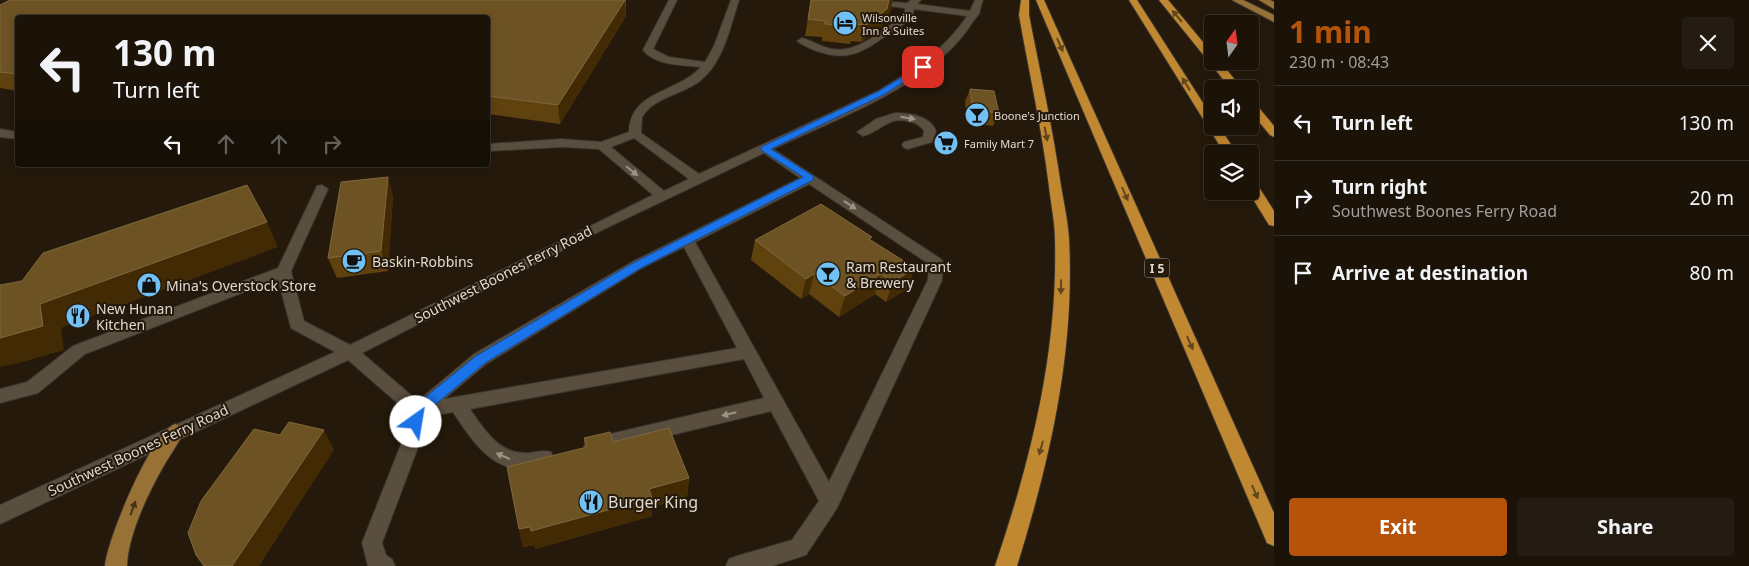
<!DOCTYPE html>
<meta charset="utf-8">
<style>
:root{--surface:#1b1308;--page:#241c12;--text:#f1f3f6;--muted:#a09e9c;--line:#393229;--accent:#b45309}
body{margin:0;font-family:"Noto Sans",sans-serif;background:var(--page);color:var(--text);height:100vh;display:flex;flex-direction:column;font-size:19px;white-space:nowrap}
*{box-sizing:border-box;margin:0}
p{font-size:16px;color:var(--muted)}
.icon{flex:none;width:28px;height:28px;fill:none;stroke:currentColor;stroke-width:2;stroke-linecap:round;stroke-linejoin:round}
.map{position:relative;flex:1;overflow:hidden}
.details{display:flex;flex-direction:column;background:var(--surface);width:475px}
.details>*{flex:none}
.guide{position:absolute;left:15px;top:15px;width:475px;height:152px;border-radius:5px;box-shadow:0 2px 8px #0003,0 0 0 1px var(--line);background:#1b1308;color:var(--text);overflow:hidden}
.needle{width:32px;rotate:14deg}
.tools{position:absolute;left:1204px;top:15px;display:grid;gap:10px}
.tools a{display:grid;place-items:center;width:55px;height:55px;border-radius:5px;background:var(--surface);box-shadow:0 2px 8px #0003,0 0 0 1px var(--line);font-size:25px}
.pin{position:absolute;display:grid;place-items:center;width:42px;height:42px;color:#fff;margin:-21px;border-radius:10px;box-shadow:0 2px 8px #0006}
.me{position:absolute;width:55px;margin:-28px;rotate:32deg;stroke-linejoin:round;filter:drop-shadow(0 0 4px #0008)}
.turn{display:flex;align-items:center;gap:18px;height:105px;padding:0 15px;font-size:22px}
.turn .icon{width:65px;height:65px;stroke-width:2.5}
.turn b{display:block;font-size:35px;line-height:42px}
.lanes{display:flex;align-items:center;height:48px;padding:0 15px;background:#0003;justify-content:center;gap:25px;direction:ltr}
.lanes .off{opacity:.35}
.round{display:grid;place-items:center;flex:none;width:52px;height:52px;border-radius:5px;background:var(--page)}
.head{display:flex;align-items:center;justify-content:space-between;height:85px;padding:0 15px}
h1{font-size:30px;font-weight:700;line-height:38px;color:var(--accent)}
.cta{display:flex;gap:10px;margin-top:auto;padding:10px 15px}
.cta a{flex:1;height:58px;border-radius:5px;background:var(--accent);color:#fff;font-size:20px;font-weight:700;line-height:58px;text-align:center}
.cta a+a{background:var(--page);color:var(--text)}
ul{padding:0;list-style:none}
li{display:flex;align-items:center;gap:15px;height:75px;padding:0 15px;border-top:1px solid var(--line)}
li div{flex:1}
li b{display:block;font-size:19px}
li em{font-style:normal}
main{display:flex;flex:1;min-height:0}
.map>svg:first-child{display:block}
</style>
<main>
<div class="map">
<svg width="1274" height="566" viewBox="0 0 1274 566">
<rect width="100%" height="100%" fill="#24190b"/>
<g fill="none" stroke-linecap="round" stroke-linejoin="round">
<defs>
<g id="minor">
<path d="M669 0H677L653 49 669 57 705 62 714 46 731 0H739C730 27 724 61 701 80 683 95 655 96 642 117L641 133 699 174 878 91C913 70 945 50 967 16L914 9C913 20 901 26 893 31 865 50 850 64 814 50 808 47 802 45 797 41L802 38C811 40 819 46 828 48 854 56 878 33 899 19L905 12V8L865 3 861 0 907 3 911 0H921L917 4 970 11 975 0H983C981 4 980 11 979 14 977 16 974 20 972 23 933 85 838 118 773 149L941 259 943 262 942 280 837 508 806 555 772 566H726L729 559 737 556 792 540 819 501 771 411 593 454 586 452 584 446 586 440 593 438 764 398 744 359 470 409C483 428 498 452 523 453 534 454 541 449 551 452L553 458 551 464C500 482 478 450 453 412L426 417 423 434 382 543 386 555 392 559 395 566H368L362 543 405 434 409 413 348 360 0 524V505L335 352 291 328 278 279 85 354 38 393 0 403V389L27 382 73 346 278 268 317 186 322 185 328 189 291 271 304 321 350 345 653 195 599 149 561 147 488 151V144L561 139 601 142 629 132C630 90 678 93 701 67 683 65 656 66 643 50ZM634 138 689 179 664 191 611 147ZM764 153 800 178 632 262 474 354 418 401 362 353 600 231ZM809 184 929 264 928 280 829 482 695 242ZM684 247 737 348 444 399 486 364 642 268Z"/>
<path d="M895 113C910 113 930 116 936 131L932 142 908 149 904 148 902 145 904 142 923 137 924 131C921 126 917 124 912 122 887 115 883 131 863 136L857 132 876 119Z"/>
<polygon points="0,129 18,132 18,139 0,137"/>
</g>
<g id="major">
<polygon points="1232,0 1243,0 1274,15 1274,22"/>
<polygon points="1259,0 1270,0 1274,2 1274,9"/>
<path d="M175 424 181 427 184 432C179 442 172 452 166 462 150 489 128 534 127 566H105C107 540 151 433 175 424Z"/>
</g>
<g id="highway">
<path d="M1021 0H1029V15C1040 72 1053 129 1061 186 1064 204 1068 221 1069 239 1075 351 1050 460 1017 566H995C1031 460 1058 352 1055 240 1055 222 1051 205 1049 187 1042 129 1029 72 1019 15Z"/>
<polygon points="1036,0 1044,0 1274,513 1274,546 1267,543"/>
<polygon points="1129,0 1137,0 1212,117 1212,126 1219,126 1237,154 1225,154"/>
<polygon points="1159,0 1168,0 1212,53 1212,61 1220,61 1242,89 1231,89"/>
<polygon points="1250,101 1254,102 1274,126 1274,137 1270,135 1250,111"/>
<polygon points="1250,180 1255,181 1274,211 1274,226 1269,225 1248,191 1250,191"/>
</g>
</defs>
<use href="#minor" stroke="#3b342e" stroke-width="2"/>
<use href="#major" stroke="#3b342e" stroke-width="2"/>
<use href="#highway" stroke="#3b342e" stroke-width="2"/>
<use href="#minor" fill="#5a4e3f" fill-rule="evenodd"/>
<use href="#major" fill="#987137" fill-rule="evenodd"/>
<use href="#highway" fill="#c18832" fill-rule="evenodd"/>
</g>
<g fill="#60420f">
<polygon points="10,0 626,0 626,16 560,124 488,114 488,18 18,18 18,91 0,88 0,5"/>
<polygon points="811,0 893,0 889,15 885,15 883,25 864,40 861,42 851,41 850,44 822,41 822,37 805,36"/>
<polygon points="970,89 999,113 993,126 968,123 965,102"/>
<polygon points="393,196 388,271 337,278 328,258"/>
<polygon points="755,240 871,240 915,268 907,289 886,302 875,294 839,317 809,294 801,299 751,260"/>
<polygon points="584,438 613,442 689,478 687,497 652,507 652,516 535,549 534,545 523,547 519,529 585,447"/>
</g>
<g fill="#422b04">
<polygon points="625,0 626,16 560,124 558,105"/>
<polygon points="889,0 893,0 889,15 885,15 883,25 864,40 861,42 865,25"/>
<polygon points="388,177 393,196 388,271 381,251"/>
<polygon points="267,222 278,247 61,328 64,350 19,363 0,367 0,338 40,304"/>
<polygon points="915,268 907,289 886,302 893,282"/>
<polygon points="814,274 809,294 801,299 806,279"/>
<polygon points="881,274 875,294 839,317 845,296"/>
<polygon points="324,430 334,450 259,566 232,566"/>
<polygon points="689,478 687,497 652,507 652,516 535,549 531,531 649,489"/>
<polygon points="530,527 534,545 523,547 519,529"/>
</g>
<g fill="#6d5323" stroke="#7f683e">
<polygon points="10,0 625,0 558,105 488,96 488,18 18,18 18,74 0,72 0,5"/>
<polygon points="811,0 889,0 887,9 868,24 865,25 854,24 854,27 825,24 825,21 808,19"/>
<polygon points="970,89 994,91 999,113 973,110"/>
<polygon points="388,177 381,251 328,258 341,182"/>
<polygon points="247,185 267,222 40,304 43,326 0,338 0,285 22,281 43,253"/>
<polygon points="821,204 872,237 869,239 915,268 893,282 881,274 845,296 814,274 806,279 755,240"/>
<polygon points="289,422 324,430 232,566 204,566 196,555 188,533 201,501 254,429 280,435"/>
<polygon points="669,428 689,478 649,489 652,498 531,531 530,527 519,529 507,467 587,447 584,438 610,432 613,442"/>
</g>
<defs><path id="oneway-solid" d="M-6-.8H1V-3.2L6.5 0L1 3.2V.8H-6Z" transform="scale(1.25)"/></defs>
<g fill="#63451b">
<use href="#oneway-solid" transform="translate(1177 16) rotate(-130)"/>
<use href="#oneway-solid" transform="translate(1060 45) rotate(66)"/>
<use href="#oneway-solid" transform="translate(1186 84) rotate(-122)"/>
<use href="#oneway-solid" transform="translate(1046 134) rotate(79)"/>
<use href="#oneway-solid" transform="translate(1125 194) rotate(66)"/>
<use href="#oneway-solid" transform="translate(1061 287) rotate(91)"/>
<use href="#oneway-solid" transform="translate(1190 343) rotate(66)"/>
<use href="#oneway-solid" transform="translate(1041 448) rotate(105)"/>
<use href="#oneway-solid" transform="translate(1255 492) rotate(66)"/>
</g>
<g fill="#9d9488">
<use href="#oneway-solid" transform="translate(908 118) rotate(9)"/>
<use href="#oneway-solid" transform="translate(632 171) rotate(39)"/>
<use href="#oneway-solid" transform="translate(850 205) rotate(34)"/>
<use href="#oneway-solid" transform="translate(729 414) rotate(167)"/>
<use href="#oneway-solid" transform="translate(503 456) rotate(-156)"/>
</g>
<use fill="#473318" href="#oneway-solid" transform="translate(133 508) rotate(-70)"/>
<polygon fill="#1a73e8" stroke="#114b97" points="920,66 927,67 885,94 771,149 813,176 813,180 641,268 485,363 424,414 421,426 416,428 411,426 409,422 413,407 476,356 633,263 803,177 761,150 761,147 879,91"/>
<defs>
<symbol id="hotel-disc" viewBox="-11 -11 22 22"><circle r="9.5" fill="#72c1f5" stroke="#24190b"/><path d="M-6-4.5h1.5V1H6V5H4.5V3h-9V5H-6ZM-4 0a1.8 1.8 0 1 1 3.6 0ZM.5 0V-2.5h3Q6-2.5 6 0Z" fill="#111"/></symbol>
<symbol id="bar-disc" viewBox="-11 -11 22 22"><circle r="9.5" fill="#72c1f5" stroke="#24190b"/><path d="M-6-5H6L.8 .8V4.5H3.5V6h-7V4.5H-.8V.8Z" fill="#111"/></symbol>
<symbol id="supermarket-disc" viewBox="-11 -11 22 22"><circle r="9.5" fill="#72c1f5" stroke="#24190b"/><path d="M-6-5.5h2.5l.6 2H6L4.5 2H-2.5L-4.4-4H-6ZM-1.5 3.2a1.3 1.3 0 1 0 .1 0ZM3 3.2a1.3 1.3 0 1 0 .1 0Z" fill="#111"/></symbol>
<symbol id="cafe-disc" viewBox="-11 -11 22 22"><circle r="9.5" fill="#72c1f5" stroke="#24190b"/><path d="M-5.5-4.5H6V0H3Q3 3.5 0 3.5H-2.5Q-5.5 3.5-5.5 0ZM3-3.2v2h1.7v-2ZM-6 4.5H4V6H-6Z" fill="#111"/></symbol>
<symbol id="shop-disc" viewBox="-11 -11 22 22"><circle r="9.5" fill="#72c1f5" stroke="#24190b"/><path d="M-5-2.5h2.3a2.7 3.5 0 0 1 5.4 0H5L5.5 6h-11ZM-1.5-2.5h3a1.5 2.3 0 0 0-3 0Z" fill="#111"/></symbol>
<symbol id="restaurant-disc" viewBox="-11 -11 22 22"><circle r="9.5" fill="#72c1f5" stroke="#24190b"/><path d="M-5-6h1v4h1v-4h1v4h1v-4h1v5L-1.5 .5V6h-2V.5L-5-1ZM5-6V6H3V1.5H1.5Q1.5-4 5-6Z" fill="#111"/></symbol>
</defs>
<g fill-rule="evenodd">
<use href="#hotel-disc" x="831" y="9" width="28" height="28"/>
<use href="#bar-disc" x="963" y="101" width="28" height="28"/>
<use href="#supermarket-disc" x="932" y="129" width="28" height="28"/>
<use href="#cafe-disc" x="340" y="247" width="28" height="28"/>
<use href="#bar-disc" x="814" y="260" width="28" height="28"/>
<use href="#shop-disc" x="135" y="271" width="28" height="28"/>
<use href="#restaurant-disc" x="64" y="302" width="28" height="28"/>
<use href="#restaurant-disc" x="577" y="488" width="28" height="28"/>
</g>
<g text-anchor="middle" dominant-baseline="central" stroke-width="4" stroke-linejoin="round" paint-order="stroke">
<g font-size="11" fill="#e0d9d0" stroke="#24190b" text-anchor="start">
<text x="862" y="17">Wilsonville<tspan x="862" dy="13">Inn &amp; Suites</tspan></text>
<text x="994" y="115">Boone's Junction</text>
<text x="964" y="143">Family Mart 7</text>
</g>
<rect fill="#24190b" stroke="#a89f95" stroke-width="1" x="1144.5" y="258.5" width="25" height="19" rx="4"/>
<g font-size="12" font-weight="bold" fill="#e0d9d0">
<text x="1157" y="268">I 5</text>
</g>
<g font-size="14" fill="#e0d9d0" stroke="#24190b" text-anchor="start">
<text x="372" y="261">Baskin-Robbins</text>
<text x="846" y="266">Ram Restaurant<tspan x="846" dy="16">&amp; Brewery</tspan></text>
<text x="166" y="285">Mina's Overstock Store</text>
<text x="96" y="308">New Hunan<tspan x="96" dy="16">Kitchen</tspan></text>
</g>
<g font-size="14" fill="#e0d9d0" stroke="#24190b">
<text transform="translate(503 274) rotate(-27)">Southwest Boones Ferry Road</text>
<text transform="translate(138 450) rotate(-25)">Southwest Boones Ferry Road</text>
</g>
<g font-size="16" fill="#e0d9d0" stroke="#24190b" text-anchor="start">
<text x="608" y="502">Burger King</text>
</g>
</g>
</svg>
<div class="tools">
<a><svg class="needle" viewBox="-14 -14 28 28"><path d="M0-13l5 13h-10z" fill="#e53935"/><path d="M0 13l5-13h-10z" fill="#a09e9c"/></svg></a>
<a><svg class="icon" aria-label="sound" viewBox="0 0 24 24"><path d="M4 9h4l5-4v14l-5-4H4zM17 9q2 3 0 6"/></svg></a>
<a><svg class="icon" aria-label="layers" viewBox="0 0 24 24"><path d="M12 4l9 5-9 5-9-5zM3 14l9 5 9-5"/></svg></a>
</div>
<div class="pin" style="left:923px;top:67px;background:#d93025"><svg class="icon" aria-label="arrive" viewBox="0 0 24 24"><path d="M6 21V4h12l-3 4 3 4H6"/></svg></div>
<svg class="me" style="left:416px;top:422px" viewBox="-20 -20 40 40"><circle r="19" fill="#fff"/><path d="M0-13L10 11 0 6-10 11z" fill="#1a73e8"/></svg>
<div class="guide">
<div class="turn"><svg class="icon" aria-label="left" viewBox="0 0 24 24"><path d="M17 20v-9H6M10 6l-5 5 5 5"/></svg><div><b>130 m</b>Turn left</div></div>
<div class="lanes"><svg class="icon" aria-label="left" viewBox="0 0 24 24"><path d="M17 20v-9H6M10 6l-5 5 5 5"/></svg><svg class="icon off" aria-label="ahead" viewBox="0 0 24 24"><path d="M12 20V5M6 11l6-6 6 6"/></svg><svg class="icon off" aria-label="ahead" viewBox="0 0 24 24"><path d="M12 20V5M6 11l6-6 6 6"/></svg><svg class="icon off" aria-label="right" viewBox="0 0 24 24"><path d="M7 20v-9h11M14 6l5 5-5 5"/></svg></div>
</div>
</div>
<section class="details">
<div class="head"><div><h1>1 min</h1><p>230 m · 08:43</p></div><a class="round"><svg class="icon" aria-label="close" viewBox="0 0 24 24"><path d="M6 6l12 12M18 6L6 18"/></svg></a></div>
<ul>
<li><svg class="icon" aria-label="left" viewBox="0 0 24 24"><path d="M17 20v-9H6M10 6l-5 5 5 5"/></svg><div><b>Turn left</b></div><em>130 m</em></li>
<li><svg class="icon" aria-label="right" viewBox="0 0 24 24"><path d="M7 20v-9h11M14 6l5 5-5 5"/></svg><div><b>Turn right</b><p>Southwest Boones Ferry Road</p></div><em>20 m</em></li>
<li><svg class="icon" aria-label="arrive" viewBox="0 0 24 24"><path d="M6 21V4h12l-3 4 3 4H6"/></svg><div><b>Arrive at destination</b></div><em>80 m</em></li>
</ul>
<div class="cta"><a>Exit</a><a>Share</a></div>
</section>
</main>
